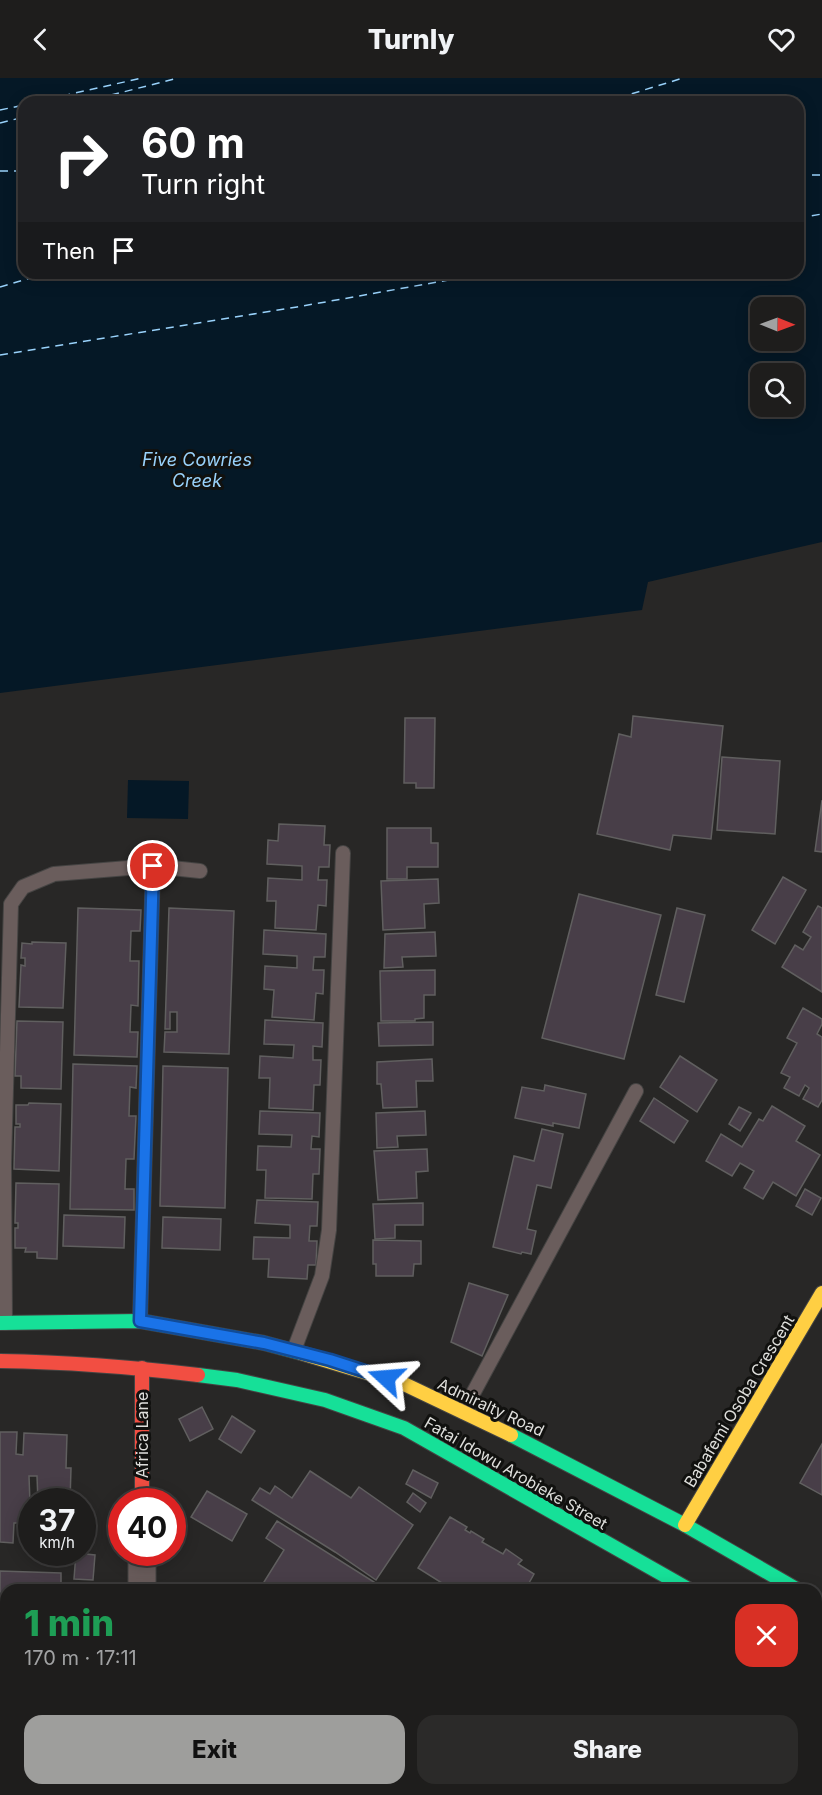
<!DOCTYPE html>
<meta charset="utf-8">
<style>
:root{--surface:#1e1d1c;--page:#2b2a29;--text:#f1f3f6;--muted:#a1a2a3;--line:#3c3b3b;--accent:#9e9e9c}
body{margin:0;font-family:Inter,sans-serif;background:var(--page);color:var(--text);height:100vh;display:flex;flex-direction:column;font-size:22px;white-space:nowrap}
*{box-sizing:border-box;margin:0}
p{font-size:20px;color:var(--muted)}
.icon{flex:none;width:33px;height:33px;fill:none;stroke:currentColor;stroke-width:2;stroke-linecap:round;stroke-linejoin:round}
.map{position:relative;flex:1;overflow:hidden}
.details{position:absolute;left:0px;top:1506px;width:822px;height:212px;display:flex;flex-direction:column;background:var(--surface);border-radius:18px 18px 0 0;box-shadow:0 3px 15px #0003,0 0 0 2px var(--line)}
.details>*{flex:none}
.banner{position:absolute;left:18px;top:18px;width:786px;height:183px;border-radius:18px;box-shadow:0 3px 15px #0003,0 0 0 2px var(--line);background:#202124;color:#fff;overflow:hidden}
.needle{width:39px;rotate:91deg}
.controls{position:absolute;left:750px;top:219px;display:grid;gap:12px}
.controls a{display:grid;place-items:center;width:54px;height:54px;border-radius:12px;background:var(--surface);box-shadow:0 3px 15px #0003,0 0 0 2px var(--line);font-size:30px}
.speed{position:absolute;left:18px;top:1410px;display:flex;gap:12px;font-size:30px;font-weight:700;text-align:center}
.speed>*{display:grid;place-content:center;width:78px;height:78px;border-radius:50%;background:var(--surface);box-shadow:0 3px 15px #0003,0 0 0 2px var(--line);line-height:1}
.speed small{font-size:15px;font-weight:400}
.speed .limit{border:9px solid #d22;background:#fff;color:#111}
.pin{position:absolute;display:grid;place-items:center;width:51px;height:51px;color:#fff;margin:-26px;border:3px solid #fff;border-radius:50%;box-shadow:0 2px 6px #0007}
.me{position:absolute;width:66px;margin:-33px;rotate:289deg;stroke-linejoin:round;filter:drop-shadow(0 0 4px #0008)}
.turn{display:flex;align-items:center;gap:21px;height:126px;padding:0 24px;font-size:27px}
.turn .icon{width:78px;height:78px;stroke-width:2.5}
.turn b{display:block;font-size:42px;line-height:51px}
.then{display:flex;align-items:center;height:57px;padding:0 24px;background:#0003;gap:12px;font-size:22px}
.round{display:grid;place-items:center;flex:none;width:63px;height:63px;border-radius:18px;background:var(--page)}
.overview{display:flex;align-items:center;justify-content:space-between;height:102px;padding:0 24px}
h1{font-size:36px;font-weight:800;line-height:45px;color:#1e9e55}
.action{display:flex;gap:12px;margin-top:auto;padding:12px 24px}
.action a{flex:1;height:69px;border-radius:18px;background:var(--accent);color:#111;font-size:24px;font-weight:800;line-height:69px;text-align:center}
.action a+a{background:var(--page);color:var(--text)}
header{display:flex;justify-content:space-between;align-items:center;height:78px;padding:0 24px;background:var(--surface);font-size:27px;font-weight:800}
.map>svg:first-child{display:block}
</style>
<header><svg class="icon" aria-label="back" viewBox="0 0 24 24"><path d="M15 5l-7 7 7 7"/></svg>Turnly<svg class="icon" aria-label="heart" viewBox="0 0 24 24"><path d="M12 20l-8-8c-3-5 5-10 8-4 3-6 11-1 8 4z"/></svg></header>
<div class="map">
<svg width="822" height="1717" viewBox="0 0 822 1717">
<rect width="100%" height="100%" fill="#282726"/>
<g fill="#051826" fill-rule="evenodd">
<path d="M0 0H822V464L648 504 642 532 0 615ZM24 24H798V195H24ZM760 230H794V262H760ZM760 296H794V328H760Z"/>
<polygon points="128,702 189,703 188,741 127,740"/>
</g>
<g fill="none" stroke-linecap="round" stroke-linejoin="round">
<g stroke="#99d2fb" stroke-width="1.5" stroke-dasharray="8 6" stroke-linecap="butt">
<polyline points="35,24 142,0"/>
<polyline points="84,24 178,0"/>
<polyline points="605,24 683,0"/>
<polyline points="0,32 24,27"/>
<polyline points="0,45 24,39"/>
<polyline points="0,93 24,93"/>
<polyline points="798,97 822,97"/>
<polyline points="798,140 822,136"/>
<polyline points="0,209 47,195"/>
<polyline points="0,277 297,229 488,195"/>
</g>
</g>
<g fill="#483e48" stroke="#605f5f" stroke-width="1.5">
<polygon points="633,638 723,648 711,761 673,757 670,772 597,756 619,656 631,659"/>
<polygon points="405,640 435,640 434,710 416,710 416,705 404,705"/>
<polygon points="722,679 780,683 775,756 717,752"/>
<polygon points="822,722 822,774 815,773"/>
<polygon points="279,746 325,748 324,767 330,767 329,789 319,789 318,802 327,802 326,828 318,827 316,852 275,850 276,823 267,823 268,800 302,802 302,788 267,786 268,762 278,763"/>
<polygon points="387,750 431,750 431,765 438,765 438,789 407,789 407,801 387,801"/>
<polygon points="783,799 806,812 775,866 752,852"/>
<polygon points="438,801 439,825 424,826 425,850 383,852 381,803"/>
<polygon points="579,816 661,837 624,981 542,960"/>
<polygon points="818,828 822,830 822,914 782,889 795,867 803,872 811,859 803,854"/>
<polygon points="78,830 141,832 140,853 131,853 130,883 139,883 138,928 131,927 130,954 138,954 137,979 74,977"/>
<polygon points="169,830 234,833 229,976 164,974 165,954 177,954 177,934 170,934 170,951 165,951"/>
<polygon points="677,830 705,837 684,924 656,917"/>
<polygon points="264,852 326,856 325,879 314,879 313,892 324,892 323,916 316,915 314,942 272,939 274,912 264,911 265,888 297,890 297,878 263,876"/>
<polygon points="435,854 436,878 402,879 403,889 384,890 385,856"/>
<polygon points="32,864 66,865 63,930 19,929 21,887 25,888 25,880 21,880 22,865 32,866"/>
<polygon points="435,892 435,917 424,917 424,940 415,941 415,943 381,943 380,893"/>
<polygon points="803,930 822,941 822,946 817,956 822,959 822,1022 818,1029 803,1021 809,1010 805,1007 799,1018 784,1010 790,999 781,995 797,965 787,960"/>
<polygon points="265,942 323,945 322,969 313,968 313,982 321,982 320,1007 314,1007 313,1032 269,1030 270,1000 259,1000 260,978 293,980 294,967 264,966"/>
<polygon points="17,943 63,944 61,1011 21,1010 21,998 15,998"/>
<polygon points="433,944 433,967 379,968 378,945"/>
<polygon points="680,978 717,1002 697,1034 660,1009"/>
<polygon points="432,981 433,1003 416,1003 417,1029 383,1030 381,1006 377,1006 377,984"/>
<polygon points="73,986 137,988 136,1010 130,1009 129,1038 136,1038 134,1081 126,1081 125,1111 134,1111 134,1132 70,1131"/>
<polygon points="163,988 228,990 225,1130 160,1128"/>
<polygon points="545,1007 586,1016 579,1050 553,1045 553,1048 515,1040 522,1009 544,1013"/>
<polygon points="654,1020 688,1043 674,1065 640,1043"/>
<polygon points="29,1025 61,1026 59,1093 14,1091 15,1049 20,1049 20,1046 16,1046 16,1027 28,1027"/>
<polygon points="772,1028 805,1048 796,1063 820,1077 796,1118 773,1104 763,1121 744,1110 754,1093 740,1085 732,1098 706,1083 721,1056 742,1069 759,1041 763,1043"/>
<polygon points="739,1029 751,1035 740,1053 729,1046"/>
<polygon points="260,1033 320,1035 319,1059 312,1058 311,1071 320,1071 319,1096 313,1096 312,1121 265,1120 266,1092 257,1092 258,1068 291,1069 292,1057 259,1056"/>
<polygon points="425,1033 426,1057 397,1058 398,1069 377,1070 376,1035"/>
<polygon points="542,1051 563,1056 551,1110 537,1107 527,1151 536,1153 531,1176 522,1174 521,1176 493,1169 514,1078 534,1083"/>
<polygon points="427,1071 428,1093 416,1094 417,1120 378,1122 374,1073"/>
<polygon points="16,1105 59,1106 57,1181 37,1180 37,1174 25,1174 26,1170 15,1170 15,1150 18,1150 18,1145 15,1145"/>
<polygon points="805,1111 821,1120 812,1137 796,1128"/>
<polygon points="257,1122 318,1124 317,1148 310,1148 309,1163 317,1163 316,1187 308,1187 307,1201 268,1199 269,1181 253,1181 254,1159 290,1160 290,1147 255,1145"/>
<polygon points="423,1125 423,1147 395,1147 395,1160 375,1161 373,1126"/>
<polygon points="64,1137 125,1139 124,1170 63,1168"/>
<polygon points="163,1139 221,1141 220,1172 162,1170"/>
<polygon points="373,1162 421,1163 421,1186 414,1186 413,1198 376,1198 376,1186 373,1186"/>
<polygon points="469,1205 508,1217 482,1278 451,1264"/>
<polygon points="202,1329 213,1351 190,1363 179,1341"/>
<polygon points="232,1338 255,1353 241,1375 219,1361"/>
<polygon points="0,1354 17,1354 16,1376 23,1377 24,1355 67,1357 66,1390 71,1390 70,1424 38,1424 37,1398 29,1398 30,1425 32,1425 32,1466 21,1465 22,1445 14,1445 13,1465 0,1464"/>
<polygon points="822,1366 822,1417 800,1405"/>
<polygon points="413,1392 438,1405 431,1420 406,1406"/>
<polygon points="310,1393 351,1420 359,1409 413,1447 376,1502 335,1474 252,1422 260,1410 270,1416 275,1408 292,1420"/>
<polygon points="207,1413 247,1436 232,1463 191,1439"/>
<polygon points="413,1415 426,1425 420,1434 407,1424"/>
<polygon points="450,1439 467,1449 465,1452 470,1455 471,1453 484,1461 482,1464 503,1476 506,1471 522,1482 518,1486 534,1496 525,1512 453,1512 418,1490"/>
<polygon points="277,1443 374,1504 369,1512 259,1512 284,1472 266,1460"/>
<polygon points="76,1475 95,1477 93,1502 74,1501"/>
<polygon points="0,1493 61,1495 61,1512 6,1512 6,1589 0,1589"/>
<polygon points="426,1506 436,1512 422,1512"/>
<rect x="0" y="1609" width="6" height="96"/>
<polygon points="816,1666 822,1670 822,1717 797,1717 793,1715 792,1717 757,1717 750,1713 747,1717 719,1717 717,1715 719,1712 816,1712"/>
<polygon points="490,1712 564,1712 560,1717 497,1717"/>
<polygon points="591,1712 628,1712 637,1717 582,1717 584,1714 588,1716"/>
<polygon points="661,1712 691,1712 688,1717 669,1717"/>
</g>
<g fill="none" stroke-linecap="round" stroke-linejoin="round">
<defs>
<g id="lane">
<polyline points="140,1243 153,788"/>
<polyline points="5,1245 4,1085 11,826 23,809 54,796 153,788 200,793"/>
<polyline points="294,1272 322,1198 329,1152 343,775"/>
<polyline points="463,1334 636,1013"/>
</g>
<g id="street">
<polyline points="142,1512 142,1474"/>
<polyline points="336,1712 345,1717"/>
<polyline points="139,1717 139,1712"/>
</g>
<g id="fast">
<polyline points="0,1245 140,1243 264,1265 301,1275"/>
<polyline points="198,1297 237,1302 325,1322 404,1350 690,1512"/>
<polyline points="511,1357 685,1447 798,1512"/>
</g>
<g id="slow">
<polyline points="301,1275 404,1306 511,1357"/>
<polyline points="685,1447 822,1215"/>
</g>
<g id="jam">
<path d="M0 1283C67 1284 132 1289 198 1297"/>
<polyline points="142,1290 142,1424"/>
<polyline points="816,1584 822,1587"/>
</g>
</defs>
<use href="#lane" stroke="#454443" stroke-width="16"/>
<use href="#street" stroke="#454443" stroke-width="29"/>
<use href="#fast" stroke="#454443" stroke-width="16"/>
<use href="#slow" stroke="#454443" stroke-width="16"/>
<use href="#jam" stroke="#454443" stroke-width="16"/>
<use href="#lane" stroke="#6a5d5c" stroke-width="14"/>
<use href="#street" stroke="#6a5d5c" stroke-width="27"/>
<use href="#fast" stroke="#16e098" stroke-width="14"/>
<use href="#slow" stroke="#ffcf43" stroke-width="14"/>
<use href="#jam" stroke="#f24e42" stroke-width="14"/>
</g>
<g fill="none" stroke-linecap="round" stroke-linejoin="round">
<defs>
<polyline id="route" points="153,788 140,1243 264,1265 330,1282 386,1300"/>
</defs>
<use href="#route" stroke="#114b97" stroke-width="15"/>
<use href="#route" stroke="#1a73e8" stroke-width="10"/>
</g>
<g text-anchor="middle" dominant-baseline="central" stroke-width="6" stroke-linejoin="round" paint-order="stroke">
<g font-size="16" fill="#dededb" stroke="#11110f">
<text transform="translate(739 1323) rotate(-59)">Babafemi Osoba Crescent</text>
<text transform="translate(491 1329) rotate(25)">Admiralty Road</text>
<text transform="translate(142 1357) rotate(-90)">Africa Lane</text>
<text transform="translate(516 1395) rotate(30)">Fatai Idowu Arobieke Street</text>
</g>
<g font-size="18" font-style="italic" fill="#99d2fb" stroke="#11110f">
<text x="197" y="381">Five Cowries<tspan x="197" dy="21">Creek</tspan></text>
</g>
</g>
</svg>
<div class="controls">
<a><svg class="needle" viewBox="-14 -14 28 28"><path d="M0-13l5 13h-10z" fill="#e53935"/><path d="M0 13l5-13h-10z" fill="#a1a2a3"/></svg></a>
<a><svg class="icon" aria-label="search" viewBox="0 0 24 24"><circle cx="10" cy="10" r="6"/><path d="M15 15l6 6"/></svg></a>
</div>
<div class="speed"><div>37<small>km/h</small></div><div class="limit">40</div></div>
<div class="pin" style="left:153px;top:788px;background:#d93025"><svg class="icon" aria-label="arrive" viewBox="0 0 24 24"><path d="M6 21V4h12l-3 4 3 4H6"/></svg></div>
<svg class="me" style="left:386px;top:1300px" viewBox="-20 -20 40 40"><path d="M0-17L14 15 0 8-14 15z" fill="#1a73e8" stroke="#fff" stroke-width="4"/></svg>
<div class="banner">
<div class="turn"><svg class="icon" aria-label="right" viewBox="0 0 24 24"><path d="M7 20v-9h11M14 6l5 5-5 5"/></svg><div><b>60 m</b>Turn right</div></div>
<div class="then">Then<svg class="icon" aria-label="arrive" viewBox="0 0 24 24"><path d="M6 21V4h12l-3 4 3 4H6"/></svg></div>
</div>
<section class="details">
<div class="overview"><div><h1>1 min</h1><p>170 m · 17:11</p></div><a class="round" style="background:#d93025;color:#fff"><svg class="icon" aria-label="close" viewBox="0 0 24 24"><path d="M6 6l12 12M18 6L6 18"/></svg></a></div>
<div class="action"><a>Exit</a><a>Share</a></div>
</section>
</div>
